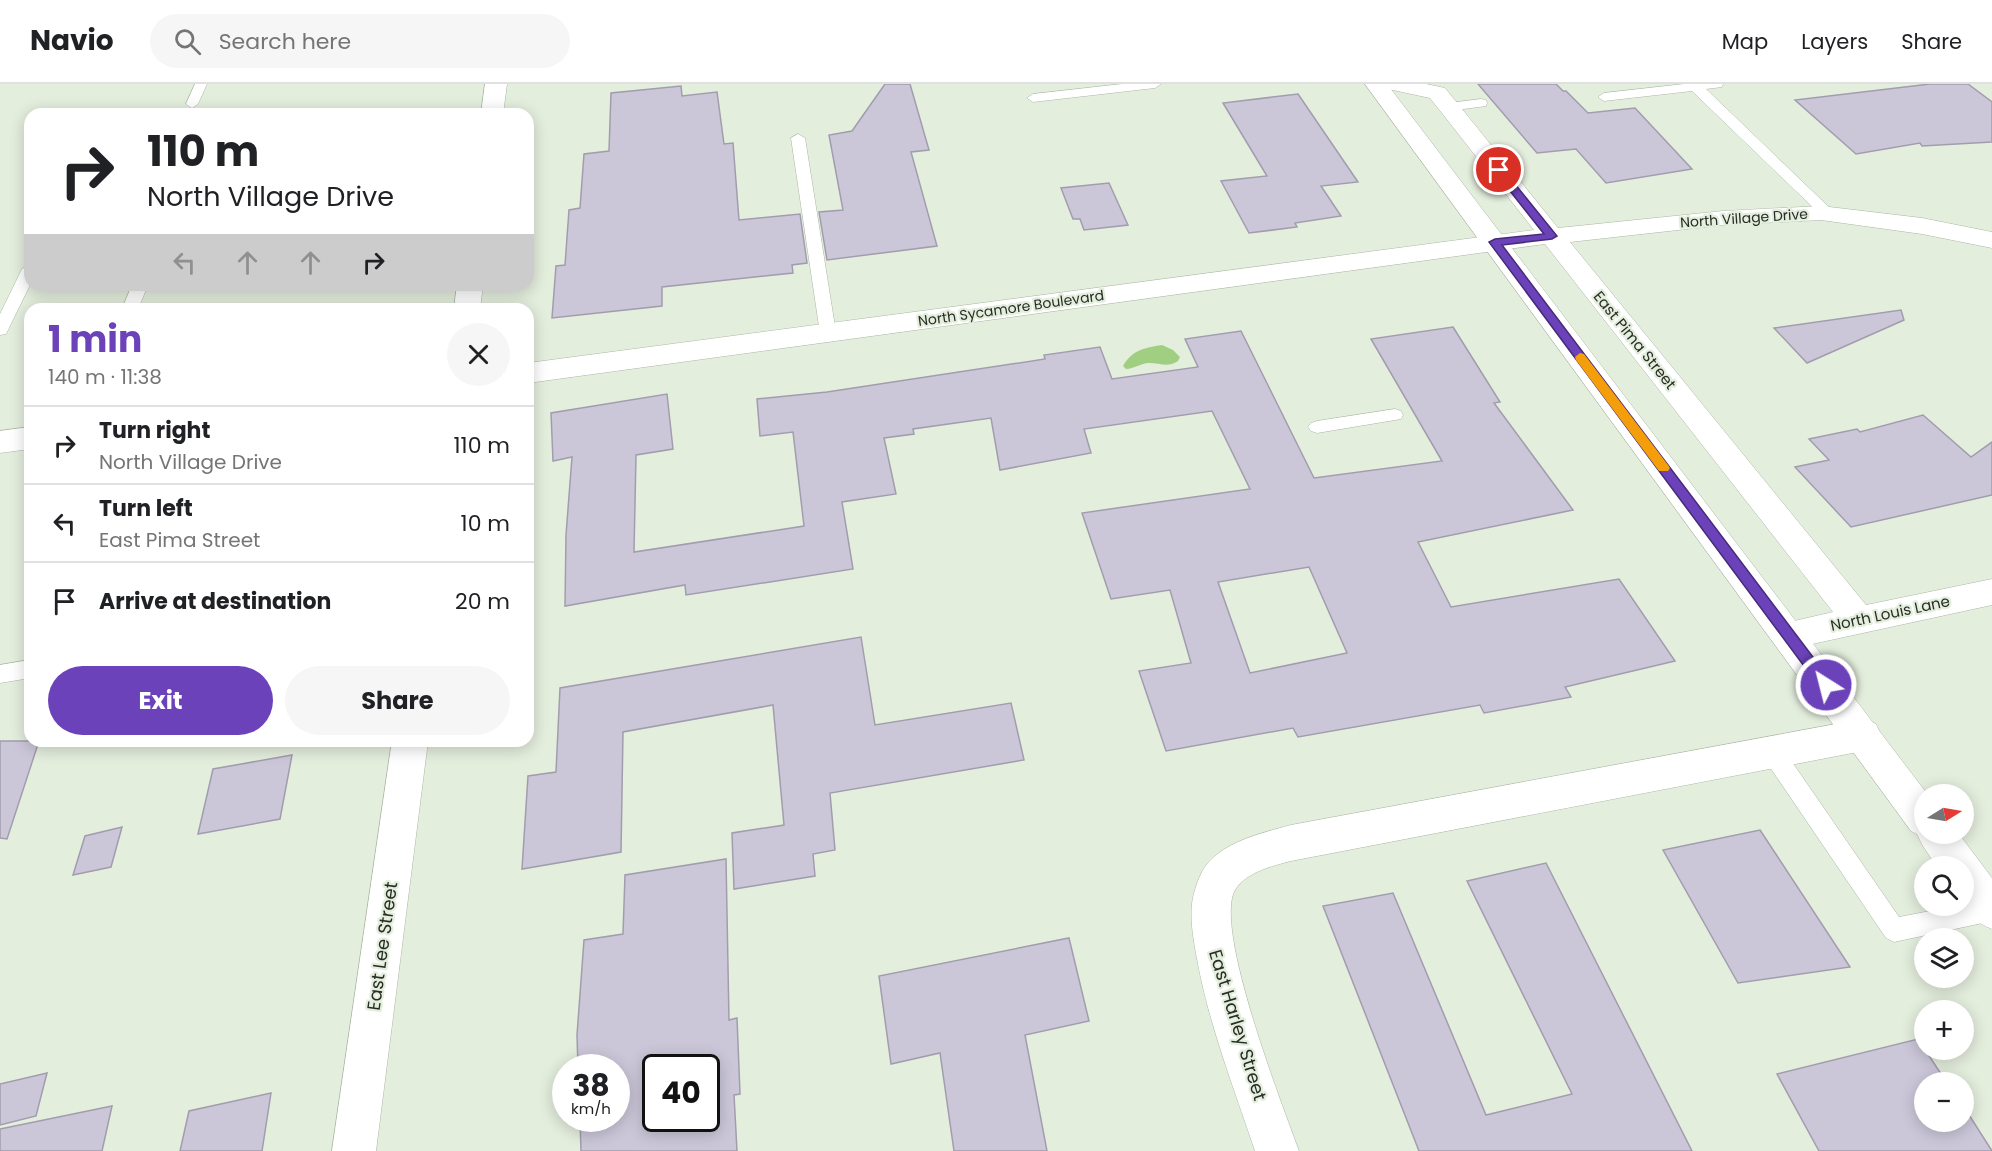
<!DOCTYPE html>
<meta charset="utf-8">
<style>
:root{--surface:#fff;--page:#f6f6f6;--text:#202124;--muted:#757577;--line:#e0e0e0;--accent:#6c42ba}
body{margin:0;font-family:Poppins,sans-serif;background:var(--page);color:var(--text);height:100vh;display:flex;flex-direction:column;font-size:22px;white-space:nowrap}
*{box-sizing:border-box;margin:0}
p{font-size:20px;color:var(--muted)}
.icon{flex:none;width:33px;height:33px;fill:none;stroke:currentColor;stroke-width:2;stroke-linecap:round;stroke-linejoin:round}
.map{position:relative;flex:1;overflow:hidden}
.sheet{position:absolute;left:24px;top:219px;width:510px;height:444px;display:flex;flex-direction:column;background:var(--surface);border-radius:18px;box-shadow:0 3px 15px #0003}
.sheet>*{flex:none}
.banner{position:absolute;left:24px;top:24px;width:510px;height:183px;border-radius:18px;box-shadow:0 3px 15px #0003;background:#fff;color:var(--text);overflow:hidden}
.needle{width:39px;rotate:79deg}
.fabs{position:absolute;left:1914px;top:700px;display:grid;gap:12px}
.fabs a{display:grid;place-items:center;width:60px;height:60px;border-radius:50%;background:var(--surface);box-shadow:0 3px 15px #0003;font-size:30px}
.speed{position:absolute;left:552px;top:970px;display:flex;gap:12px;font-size:30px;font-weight:700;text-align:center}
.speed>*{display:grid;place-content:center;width:78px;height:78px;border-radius:50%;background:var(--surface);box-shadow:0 3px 15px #0003;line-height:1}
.speed small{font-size:15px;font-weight:400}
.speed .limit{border:3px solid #111;border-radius:9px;background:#fff;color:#111}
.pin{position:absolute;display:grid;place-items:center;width:51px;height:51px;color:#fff;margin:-26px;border:3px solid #fff;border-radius:50%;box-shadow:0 2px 6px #0007}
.me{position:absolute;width:66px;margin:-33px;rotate:324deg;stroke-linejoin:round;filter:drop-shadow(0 0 4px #0008)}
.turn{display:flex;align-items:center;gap:21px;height:126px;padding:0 24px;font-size:27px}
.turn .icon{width:78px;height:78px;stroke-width:2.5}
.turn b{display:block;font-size:42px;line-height:51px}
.lanes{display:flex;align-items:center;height:57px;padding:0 24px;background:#0003;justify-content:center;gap:30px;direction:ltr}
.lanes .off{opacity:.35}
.round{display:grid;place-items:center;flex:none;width:63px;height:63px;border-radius:32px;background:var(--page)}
.summary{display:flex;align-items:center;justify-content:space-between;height:102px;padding:0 24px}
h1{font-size:36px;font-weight:700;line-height:45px;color:var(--accent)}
.button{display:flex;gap:12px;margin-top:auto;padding:12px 24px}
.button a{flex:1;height:69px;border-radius:36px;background:var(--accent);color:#fff;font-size:24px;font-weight:700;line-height:69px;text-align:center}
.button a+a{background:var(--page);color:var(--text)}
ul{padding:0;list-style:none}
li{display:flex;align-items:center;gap:18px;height:78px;padding:0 24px;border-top:2px solid var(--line)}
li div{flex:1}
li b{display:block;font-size:22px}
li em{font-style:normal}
header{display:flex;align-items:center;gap:36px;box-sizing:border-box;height:84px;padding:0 30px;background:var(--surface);border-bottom:2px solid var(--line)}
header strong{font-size:28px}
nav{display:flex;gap:33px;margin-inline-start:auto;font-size:21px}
.search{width:420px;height:54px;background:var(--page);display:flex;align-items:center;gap:15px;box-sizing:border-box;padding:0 21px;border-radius:33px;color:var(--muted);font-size:22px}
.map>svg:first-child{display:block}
</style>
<header>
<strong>Navio</strong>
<div class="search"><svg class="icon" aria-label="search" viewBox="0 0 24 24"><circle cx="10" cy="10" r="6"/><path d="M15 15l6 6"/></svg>Search here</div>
<nav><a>Map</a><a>Layers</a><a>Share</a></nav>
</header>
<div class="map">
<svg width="1992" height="1067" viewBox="0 0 1992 1067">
<rect width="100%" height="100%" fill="#e4eedd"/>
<path fill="#a1cf82" d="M1162 261 1173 266 1180 273 1178 277C1168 284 1160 279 1149 279 1141 279 1134 285 1126 285L1123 282C1132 266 1144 264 1162 261Z"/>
<g fill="#cbc7d9" stroke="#a19dae" stroke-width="1.5" fill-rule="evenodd">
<polygon points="885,0 910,0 929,66 911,68 937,162 827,176 819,128 843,126 829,51 852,47"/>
<polygon points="1478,0 1556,0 1563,7 1566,7 1588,29 1635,24 1692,85 1606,99 1576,65 1537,69"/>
<polygon points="1930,0 1968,0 1992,18 1992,58 1922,62 1920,59 1856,70 1795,16"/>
<polygon points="681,2 682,12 717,8 724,60 733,59 739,136 800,130 807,179 792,181 793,189 662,203 662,222 552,234 556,182 565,181 569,126 580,124 584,70 609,67 611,9"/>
<polygon points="1298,10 1358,98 1321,102 1341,132 1295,139 1297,143 1249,149 1221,97 1267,92 1223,19"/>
<polygon points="1109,99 1128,141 1084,146 1080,135 1073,135 1061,104"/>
<polygon points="1901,226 1904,236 1807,279 1774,244"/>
<path d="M1453 243 1500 318 1494 319 1573 426 1418 458 1451 523 1619 495 1675 577 1565 603 1571 613 1484 629 1480 621 1298 653 1293 644 1166 667 1139 587 1191 579 1170 506 1111 515 1082 429 1250 405 1212 327 1084 345 1091 369 1000 386 991 334 913 345 914 350 884 354 896 410 842 418 853 485 686 511 685 501 565 522 566 451 572 373 553 377 551 329 667 310 673 365 636 371 634 468 804 442 793 348 760 352 757 315 827 308 1045 275 1044 271 1100 263 1112 295 1198 283 1185 255 1241 247 1314 394 1442 377 1371 255ZM1309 483 1347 569 1250 589 1218 498Z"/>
<polygon points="1923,331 1971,373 1992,358 1992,411 1851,443 1795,383 1829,376 1809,355 1857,345 1860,348"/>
<polygon points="861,553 875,641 1011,619 1024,676 830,709 835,766 813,770 815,792 734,805 732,749 784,741 773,621 623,648 621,768 522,785 528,692 556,688 560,604"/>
<polygon points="0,657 39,657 7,755 0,754"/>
<polygon points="292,671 280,735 198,750 213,685"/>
<polygon points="122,743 111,783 73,791 85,752"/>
<polygon points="1760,746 1850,883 1738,899 1663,766"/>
<path d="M726 775 729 936 737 934 740 1010 734 1011 737 1067H581L580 1035H616V984H578L577 951 584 856 623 850 625 791ZM656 984H706V1035H656Z"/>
<polygon points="1546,779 1692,1067 1419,1067 1323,822 1393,809 1486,1031 1572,1010 1467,797"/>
<polygon points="1069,854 1089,937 1025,951 1047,1067 954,1067 940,969 891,980 879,892"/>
<polygon points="1918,955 1947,999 1924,999 1924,1038 1964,1038 1964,1023 1992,1067 1819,1067 1777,990"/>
<polygon points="47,989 36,1032 0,1041 0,1000"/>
<polygon points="271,1009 262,1067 180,1067 189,1027"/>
<polygon points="112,1022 102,1067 0,1067 0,1045"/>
</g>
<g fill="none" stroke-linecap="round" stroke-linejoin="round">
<defs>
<g id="service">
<polygon points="195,0 207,0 198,20 192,24 186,20"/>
<polygon points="1122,0 1161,0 1155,4 1033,18 1027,14 1033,10"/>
<polygon points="1684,0 1723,0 1722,3 1706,5 1833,127 1835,130 1833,133 1823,133 1692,7 1604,17 1598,13 1604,9"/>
<polygon points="1481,15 1486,16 1487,19 1486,22 1449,27 1442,23 1449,19"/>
<polygon points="798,50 805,54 836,249 834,253 822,253 820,249 791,54"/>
<polygon points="30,180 30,201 8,246 6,250 0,251 0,230 22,185"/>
<polygon points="132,201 148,201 138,225 122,225"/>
<polygon points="1395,325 1401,327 1403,331 1401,335 1317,349 1311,347 1308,343 1311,339 1317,337"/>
<polygon points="30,576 30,594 0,599 0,581"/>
<polygon points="1773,660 1781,662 1899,833 1992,815 1992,837 1894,858 1886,854 1765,676 1762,669 1765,662"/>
</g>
<g id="minor">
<polygon points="485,0 507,0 503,30 481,30"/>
<polygon points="1385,0 1426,0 1445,4 1558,144 1723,127 1821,122 1922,134 1992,148 1992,164 1922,150 1821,136 1723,141 1570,158 1866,521 1992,495 1992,521 1789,565 1777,561 1772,551 1777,541 1833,528 1545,160 528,299 528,279 1534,146 1430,14 1388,5"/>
<polygon points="457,201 483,201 480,225 454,225"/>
<polygon points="30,343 30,365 0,369 0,347"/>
<path d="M1863 635 1876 640 1881 651 1876 662 1863 667 1291 777C1272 782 1246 788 1235 806 1213 844 1283 1023 1299 1067H1255C1234 1004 1209 941 1197 875 1194 858 1190 838 1192 820 1193 810 1198 795 1203 786 1220 758 1262 749 1291 741Z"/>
<polygon points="392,657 428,657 376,1067 332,1067"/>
</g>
<path id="tertiary" d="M1365 0H1387L1928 711H1924V750H1959L1992 794V845C1960 832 1964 813 1964 783H1937L1923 762 1917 750 1911 747Z"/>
</defs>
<use href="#service" stroke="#acb6a6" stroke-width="1"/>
<use href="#minor" stroke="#acb6a6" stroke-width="1"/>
<use href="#tertiary" stroke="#acb6a6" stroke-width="1"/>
<use href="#service" fill="#fff" fill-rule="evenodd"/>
<use href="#minor" fill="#fff" fill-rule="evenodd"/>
<use href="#tertiary" fill="#fff" fill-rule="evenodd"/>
</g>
<polygon fill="#6c42ba" stroke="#462b79" stroke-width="1.5" points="1495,84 1502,84 1557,152 1552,155 1502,161 1831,597 1833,601 1831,605 1821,605 1489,158 1495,155 1544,150 1495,88"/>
<polygon fill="#f59e0b" points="1580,269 1584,270 1668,381 1670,384 1668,387 1659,387 1576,276 1575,273"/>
<g text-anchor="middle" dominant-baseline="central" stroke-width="4.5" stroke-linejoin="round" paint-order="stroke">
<g font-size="14" fill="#282c26" stroke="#e4eedd">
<text transform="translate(1744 134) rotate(-4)">North Village Drive</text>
<text transform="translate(1011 224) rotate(-8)">North Sycamore Boulevard</text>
</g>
<g font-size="15" fill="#282c26" stroke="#e4eedd">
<text transform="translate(1635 256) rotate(51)">East Pima Street</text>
<text transform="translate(1890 529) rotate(-12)">North Louis Lane</text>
</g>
<g font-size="18" fill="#282c26" stroke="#e4eedd">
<text transform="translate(382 862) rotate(-82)">East Lee Street</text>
<text transform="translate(1238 941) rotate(73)">East Harley Street</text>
</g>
</g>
</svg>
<div class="fabs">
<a><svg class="needle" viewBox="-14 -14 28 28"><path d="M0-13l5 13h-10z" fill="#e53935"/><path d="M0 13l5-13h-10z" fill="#757577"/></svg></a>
<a><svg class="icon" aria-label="search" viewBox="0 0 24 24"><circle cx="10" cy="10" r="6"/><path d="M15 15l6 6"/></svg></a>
<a><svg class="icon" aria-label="layers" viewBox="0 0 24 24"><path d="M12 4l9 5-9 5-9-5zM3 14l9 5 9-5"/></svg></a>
<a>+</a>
<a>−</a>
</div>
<div class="speed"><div>38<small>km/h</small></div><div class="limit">40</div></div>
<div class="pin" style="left:1499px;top:86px;background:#d93025"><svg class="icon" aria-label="arrive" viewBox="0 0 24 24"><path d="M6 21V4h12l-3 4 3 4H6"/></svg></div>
<svg class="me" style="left:1826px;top:601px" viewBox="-20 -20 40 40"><circle r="17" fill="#6c42ba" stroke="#fff" stroke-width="3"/><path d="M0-11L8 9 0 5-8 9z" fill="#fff"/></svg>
<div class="banner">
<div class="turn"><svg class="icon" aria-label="right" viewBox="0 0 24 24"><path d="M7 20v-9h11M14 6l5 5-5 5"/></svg><div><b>110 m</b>North Village Drive</div></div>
<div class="lanes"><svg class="icon off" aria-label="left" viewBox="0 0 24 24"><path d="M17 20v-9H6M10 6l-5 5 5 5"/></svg><svg class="icon off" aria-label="ahead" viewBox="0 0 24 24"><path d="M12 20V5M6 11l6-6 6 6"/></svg><svg class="icon off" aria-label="ahead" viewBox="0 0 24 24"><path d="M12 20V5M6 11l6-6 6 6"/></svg><svg class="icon" aria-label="right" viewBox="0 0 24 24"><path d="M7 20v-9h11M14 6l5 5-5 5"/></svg></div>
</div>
<section class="sheet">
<div class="summary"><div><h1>1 min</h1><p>140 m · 11:38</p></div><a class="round"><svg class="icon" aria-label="close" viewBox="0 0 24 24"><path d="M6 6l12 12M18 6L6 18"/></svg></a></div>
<ul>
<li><svg class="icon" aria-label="right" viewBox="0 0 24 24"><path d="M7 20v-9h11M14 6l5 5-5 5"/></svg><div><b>Turn right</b><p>North Village Drive</p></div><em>110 m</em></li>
<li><svg class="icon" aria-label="left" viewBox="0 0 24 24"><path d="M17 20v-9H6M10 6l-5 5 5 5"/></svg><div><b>Turn left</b><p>East Pima Street</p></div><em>10 m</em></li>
<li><svg class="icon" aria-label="arrive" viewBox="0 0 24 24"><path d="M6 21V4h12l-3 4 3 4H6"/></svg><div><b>Arrive at destination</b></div><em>20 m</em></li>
</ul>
<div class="button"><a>Exit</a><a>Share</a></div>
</section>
</div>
